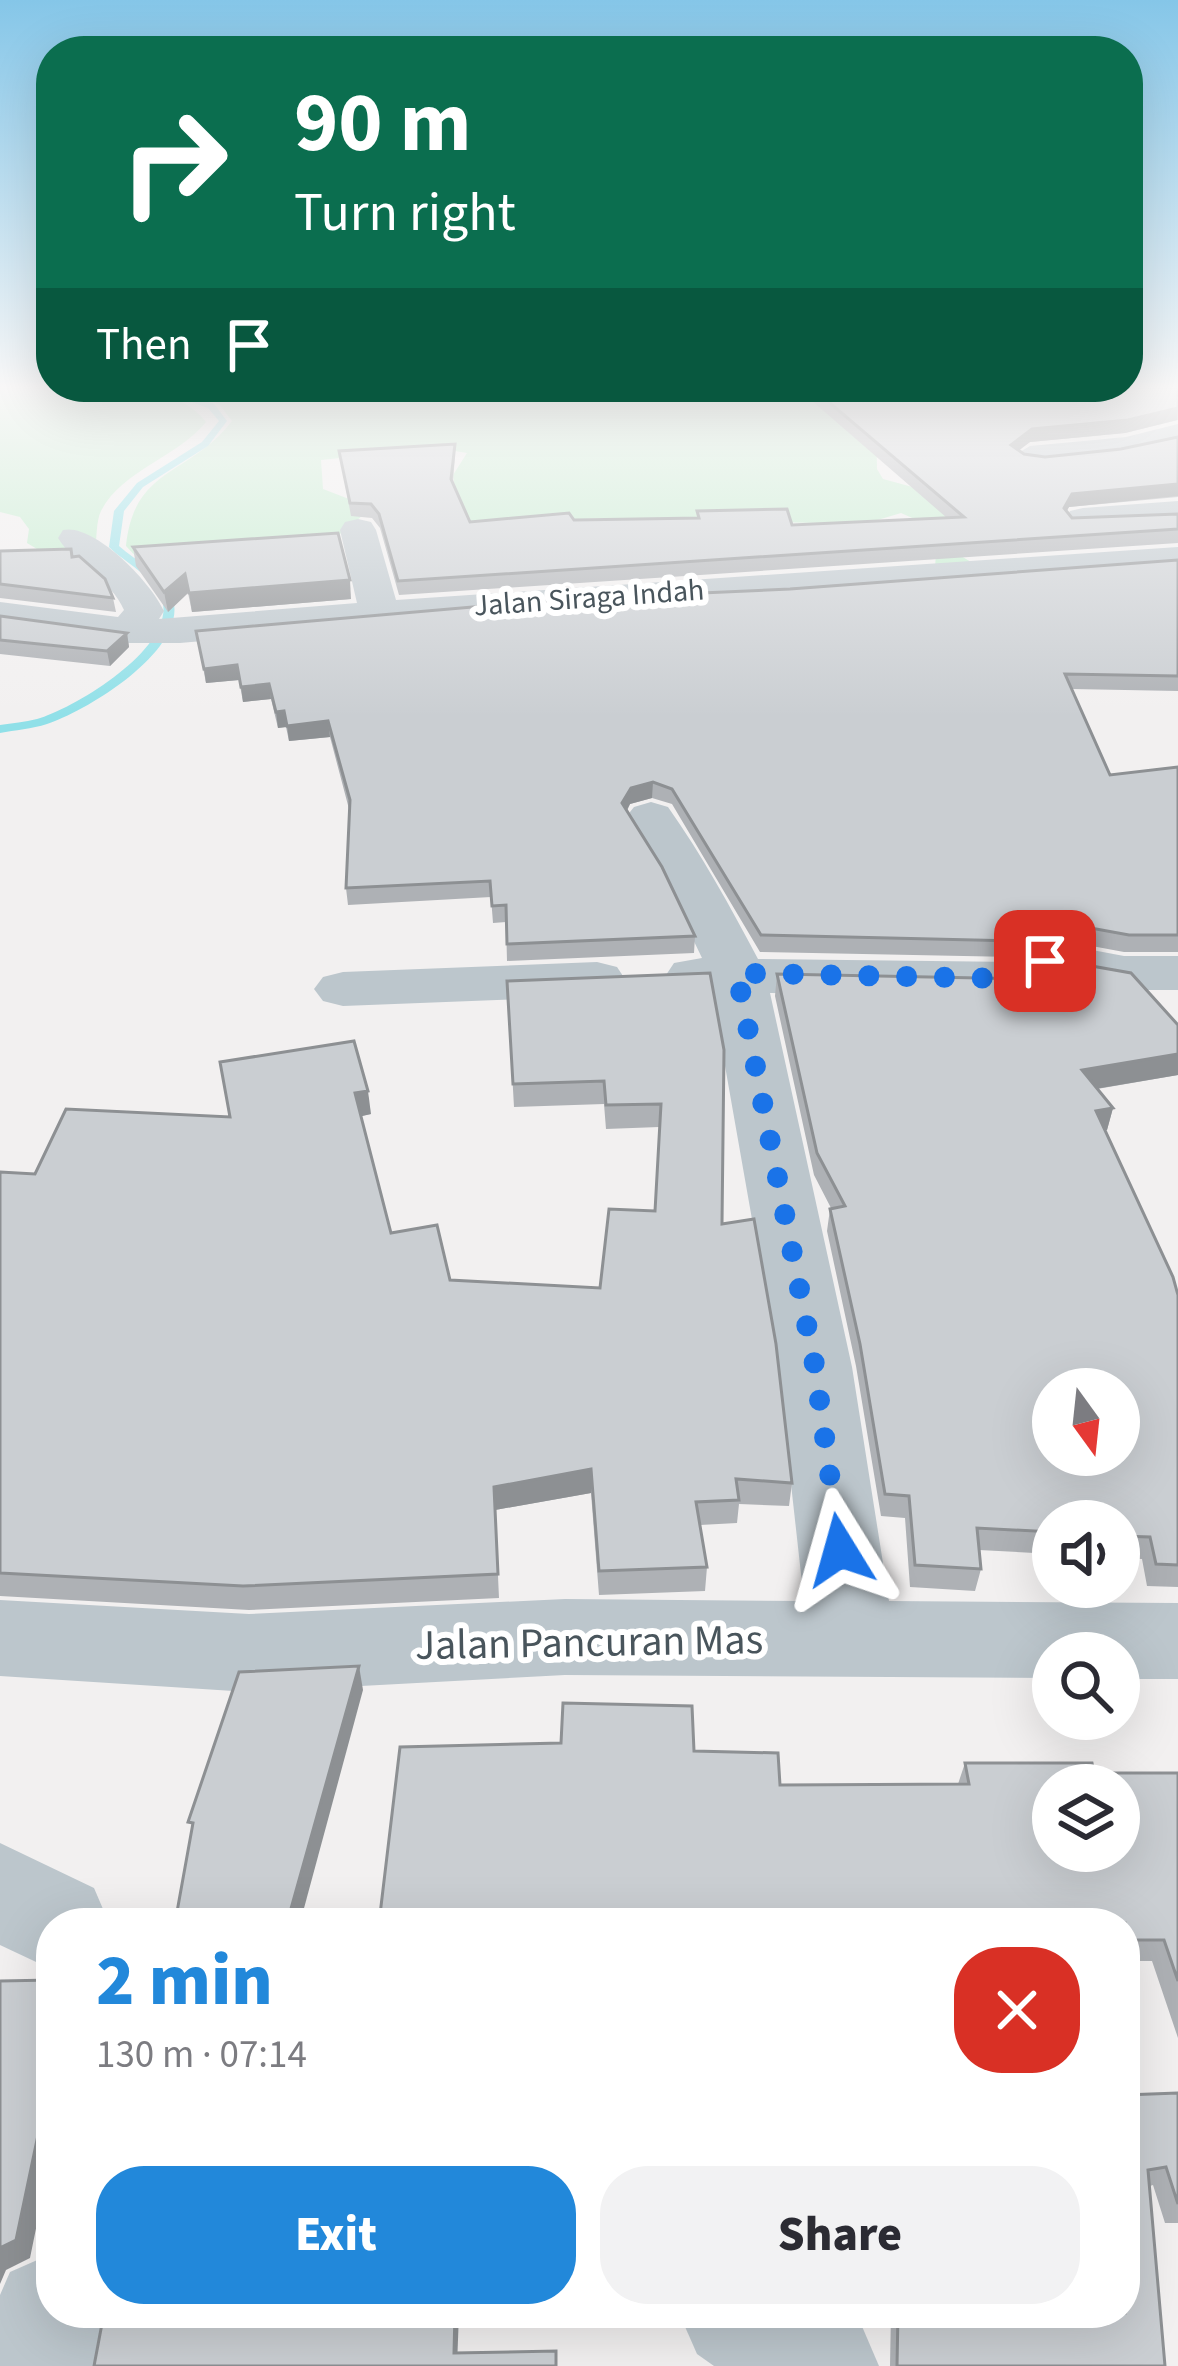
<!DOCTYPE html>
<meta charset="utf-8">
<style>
:root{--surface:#fff;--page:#f2f2f3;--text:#2b2b33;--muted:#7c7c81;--accent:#2288da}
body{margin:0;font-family:"Source Sans 3",sans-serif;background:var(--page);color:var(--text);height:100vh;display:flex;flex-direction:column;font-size:45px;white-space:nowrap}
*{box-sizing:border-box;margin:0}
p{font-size:39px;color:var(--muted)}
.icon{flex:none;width:66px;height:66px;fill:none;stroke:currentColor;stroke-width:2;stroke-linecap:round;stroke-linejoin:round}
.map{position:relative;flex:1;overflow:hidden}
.details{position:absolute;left:36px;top:1908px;width:1104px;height:420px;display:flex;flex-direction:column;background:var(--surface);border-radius:48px;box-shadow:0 12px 48px #0002}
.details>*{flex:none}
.hud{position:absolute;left:36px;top:36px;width:1107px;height:366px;border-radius:48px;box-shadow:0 12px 48px #0002;background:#0b6e4f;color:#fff;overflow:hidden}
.needle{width:78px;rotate:165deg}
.buttons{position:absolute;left:1032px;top:1368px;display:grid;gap:24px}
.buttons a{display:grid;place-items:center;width:108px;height:108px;border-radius:50%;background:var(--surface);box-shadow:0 12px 48px #0002;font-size:60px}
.pin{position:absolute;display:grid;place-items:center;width:102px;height:102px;color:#fff;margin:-51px;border-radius:24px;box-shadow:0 6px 18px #0006}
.me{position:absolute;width:132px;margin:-66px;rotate:352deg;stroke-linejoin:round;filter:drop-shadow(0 0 9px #0008)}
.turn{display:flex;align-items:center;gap:42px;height:252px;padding:0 60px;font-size:54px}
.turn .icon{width:156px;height:156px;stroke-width:2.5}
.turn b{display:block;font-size:84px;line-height:102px}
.then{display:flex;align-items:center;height:114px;padding:0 60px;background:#0003;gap:24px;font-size:45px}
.round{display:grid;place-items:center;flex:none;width:126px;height:126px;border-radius:48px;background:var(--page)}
.head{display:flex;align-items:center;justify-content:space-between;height:204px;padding:0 60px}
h1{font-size:72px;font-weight:800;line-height:90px;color:var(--accent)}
.button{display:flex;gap:24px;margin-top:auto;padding:24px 60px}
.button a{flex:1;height:138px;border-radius:48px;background:var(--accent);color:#fff;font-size:48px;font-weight:800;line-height:138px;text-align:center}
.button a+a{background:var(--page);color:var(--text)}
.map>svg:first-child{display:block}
</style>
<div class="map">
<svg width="1178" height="2366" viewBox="0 0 1178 2366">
<rect width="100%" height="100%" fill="#f2f0f0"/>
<g fill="#c1edcd">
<path d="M0 386C56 386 169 372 206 422 178 457 122 470 101 511 96 521 97 538 95 550L42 552 27 543 29 529 20 517 0 512Z"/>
<path d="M170 387H715L787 397 802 391 876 416 877 469 883 479 957 499 956 553 976 565 935 567 936 554 919 521 901 513 864 524 598 518 460 528 453 475 467 453 437 448 321 460 323 489 349 499 362 516 335 538 145 566 126 546C134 466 189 477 232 421L219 404Z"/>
</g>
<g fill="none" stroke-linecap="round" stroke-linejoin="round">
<path fill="#90e0e8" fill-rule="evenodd" d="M152 387H164L214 404 227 421 208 446 143 487 124 511 119 546C136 561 166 576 173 599 188 650 87 711 47 724 32 729 15 730 0 733V725C12 723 25 722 37 719 75 708 177 647 162 599 155 577 124 562 109 547L114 511 137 483 202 442 219 421 208 408Z"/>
<g fill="#bcc6cc" fill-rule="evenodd">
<path d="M1178 424V444C1147 451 1033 480 1013 456L1030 446 1126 437Z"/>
<polygon points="1178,501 1178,523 1083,530 1070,527 1065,519 1070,511 1083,508"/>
<path d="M358 519 371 522 376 530 396 600 1178 547V569L789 599 565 609 180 643H129L0 626V602L118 617 124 610C111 579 76 567 58 538L63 530C94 523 151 582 164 611L159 619 357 603 340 530 345 522Z"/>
<path d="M651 802 668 807C702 855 730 906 758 959L1016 962 1024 949 1055 943 1124 956H1178V990H1124L1062 978 1056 987 1026 996 770 993 852 1367 889 1601 1178 1603V1679H1119V1653H1053V1678L565 1675 249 1692 0 1676V1600L249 1614 565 1599 804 1601 778 1367 712 992 674 987 666 975 674 963 702 958 665 881 626 817 634 807Z"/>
<polygon points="597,962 617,967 625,979 617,991 597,996 343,1006 323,1001 314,989 323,977 343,972"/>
<polygon points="0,1843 94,1888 109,1923 51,1923 51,1969 0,1945"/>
<polygon points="51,2254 51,2313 110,2313 102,2366 0,2366 0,2295 10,2272"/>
<polygon points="679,2313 844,2313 861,2324 879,2366 714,2366 697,2354"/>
</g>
</g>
<g fill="#aeb1b5">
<polygon points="1178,386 1178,420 1125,433 1030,442 1018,450 1024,454 1045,457 1121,449 1178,437 1178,497 1069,507 1066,512 1072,518 1178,514 1178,543 399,595 380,528 372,518 351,516 339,451 455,456 453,482 470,522 697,519 697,511 792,525 947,518 796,387"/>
<polygon points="133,547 351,599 192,612 188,593 168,612 136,566"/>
<polygon points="0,551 72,557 113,598 116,612 0,598"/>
<polygon points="1178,560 1178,691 1072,689 1110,775 1178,767 1178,952 1124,952 1054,939 1023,945 1014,957 760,952 672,804 652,798 630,804 627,811 695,936 694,953 507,961 506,922 493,923 491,897 348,905 346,888 349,809 330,737 289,741 286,727 278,728 271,699 243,702 239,680 206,683 196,631"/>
<polygon points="0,616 127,633 129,647 110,666 0,654"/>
<polygon points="710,973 722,1224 792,1483 789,1506 739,1504 737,1523 700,1525 707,1567 705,1591 599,1595 591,1493 495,1510 499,1598 249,1610 0,1596 0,1172 35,1174 230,1117 371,1114 361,1116 391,1233 450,1280 600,1288 655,1211 659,1127 606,1129 604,1104 514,1107 507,981"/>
<polygon points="777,974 1178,1025 1178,1075 1097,1089 1113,1108 1107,1130 1105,1130 1178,1295 1178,1587 1147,1586 1142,1559 1119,1558 1119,1521 1053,1521 1053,1554 979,1550 981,1569 975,1591 910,1587 905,1518 881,1516 856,1366 827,1231 830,1209 831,1208 814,1175 775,996"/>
<polygon points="694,1751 780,1785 958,1784 965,1763 1094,1773 1178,1773 1178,2038 1152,1961 1125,1961 1125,1923"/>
<polygon points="1178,2093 1178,2223 1165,2223 1153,2185 1150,2186 1165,2366 890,2366 891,2313 1125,2313 1125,2095"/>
</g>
<g fill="#8d9093">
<polygon points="1178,408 1177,420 1125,433 1030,442 1009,458 1011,445 1032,429"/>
<polygon points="1178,484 1178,496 1069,507 1061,521 1064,508 1072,494"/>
<polygon points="185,574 188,593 168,612 164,592"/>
<polygon points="350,580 351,599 192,612 189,593"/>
<polygon points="127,633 129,647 110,666 107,651"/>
<polygon points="237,665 239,680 206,683 204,669"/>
<polygon points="269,684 271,699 243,702 241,687"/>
<polygon points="284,711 286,727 278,728 276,712"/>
<polygon points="328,721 330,737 289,741 287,726"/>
<polygon points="653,782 652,798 630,804 622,819 622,803 631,788"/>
<polygon points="1058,922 1054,939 1023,945 1014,957 1017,941 1027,928"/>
<polygon points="1178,1054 1178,1075 1077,1092 1082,1070"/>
<polygon points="368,1091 371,1114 358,1117 355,1093"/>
<polygon points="1113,1108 1107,1130 1090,1133 1096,1111"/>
<polygon points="591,1469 591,1493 495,1510 499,1598 494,1487"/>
<polygon points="359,1666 363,1690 300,1923 287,1923"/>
<polygon points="51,2073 51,2155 30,2258 6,2270 0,2284 0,2248"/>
<polygon points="455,2313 459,2313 457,2366 454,2353"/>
</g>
<g fill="#caced2" stroke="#8d9093" stroke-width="3" fill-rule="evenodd">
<polygon points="1128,386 1178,386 1178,408 1128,420 1032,429 1011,445 1024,454 1045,457 1121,449 1178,437 1178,484 1072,494 1064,508 1072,518 1178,514 1178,529 398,581 379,514 371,504 350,503 339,451 455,444 451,479 470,522 569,513 574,520 699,518 697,511 787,509 792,525 964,517 811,387"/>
<polygon points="338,533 350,580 189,593 185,574 164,592 133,547"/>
<polygon points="71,549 72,557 79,556 105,579 113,598 0,584 0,551"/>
<polygon points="1178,560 1178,676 1065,674 1110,775 1178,767 1178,935 1129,935 1058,922 1027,928 1017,941 761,935 672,789 653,782 631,788 622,803 662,867 695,936 507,944 506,905 492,906 490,881 346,888 350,800 328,721 287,726 284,711 276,712 269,684 241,687 237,665 204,669 196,631 565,599 790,589"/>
<polygon points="0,616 127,633 107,651 0,640"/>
<path d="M1069 962 1131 973 1178 1025V1054L1082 1070 1113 1108 1096 1111 1173 1277 1178 1295V1565L1156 1564 1150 1537 1119 1536V1521H1053V1532L977 1528 981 1569 915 1565 909 1496 885 1494 860 1344 830 1209 845 1206 817 1153 777 974 1031 979 1062 970ZM1053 1389H1119V1455H1053Z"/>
<polygon points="710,973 724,1050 722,1224 754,1219 776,1344 792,1483 736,1479 739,1500 696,1502 707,1567 599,1571 591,1469 494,1487 498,1574 243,1586 0,1573 0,1172 35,1174 66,1109 230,1117 220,1062 354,1041 368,1091 355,1093 391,1233 437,1225 450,1280 600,1288 609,1209 655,1211 661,1104 606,1105 604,1081 513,1084 507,981"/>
<polygon points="359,1666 287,1923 175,1923 193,1823 188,1822 239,1672"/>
<path d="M563 1703 692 1706 694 1751 778 1753 780 1785 969 1784 965 1763H1092L1094 1773H1178V1981L1164 1940H1125V1923H379L400 1747 561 1743ZM1053 1785H1119V1851H1053Z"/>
<polygon points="51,1980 51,2073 16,2240 0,2248 0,1981"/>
<polygon points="1178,2093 1178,2204 1166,2167 1148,2170 1165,2366 897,2366 898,2313 1125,2313 1125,2095"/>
<polygon points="104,2313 455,2313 454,2353 556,2351 556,2366 94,2366"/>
</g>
<linearGradient id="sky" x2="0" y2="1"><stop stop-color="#85c6e8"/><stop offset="0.54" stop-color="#f9f8f8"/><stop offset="1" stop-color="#f9f8f8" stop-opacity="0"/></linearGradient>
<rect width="1178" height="717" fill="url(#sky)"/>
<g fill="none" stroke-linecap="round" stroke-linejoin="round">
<polyline stroke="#1a73e8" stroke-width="21" stroke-dasharray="0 37.8" points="840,1550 815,1367 737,973 1026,979 1036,975 1045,961"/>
</g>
<g text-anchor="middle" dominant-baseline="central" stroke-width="12" stroke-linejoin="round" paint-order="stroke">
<g font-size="30" fill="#49555c" stroke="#fff">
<text transform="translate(589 598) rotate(-4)">Jalan Siraga Indah</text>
</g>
<g font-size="42" fill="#49555c" stroke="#fff">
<text transform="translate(589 1643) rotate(-1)">Jalan Pancuran Mas</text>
</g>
</g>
</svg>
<div class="buttons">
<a><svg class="needle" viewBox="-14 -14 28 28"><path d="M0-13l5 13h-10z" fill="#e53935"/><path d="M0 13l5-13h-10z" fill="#7c7c81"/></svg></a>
<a><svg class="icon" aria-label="sound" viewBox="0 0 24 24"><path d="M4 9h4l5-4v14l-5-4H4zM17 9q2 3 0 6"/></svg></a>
<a><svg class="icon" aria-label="search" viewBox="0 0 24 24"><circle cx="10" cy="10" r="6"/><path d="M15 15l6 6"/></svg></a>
<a><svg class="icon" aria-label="layers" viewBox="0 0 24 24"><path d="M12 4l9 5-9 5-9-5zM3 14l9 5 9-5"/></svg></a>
</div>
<div class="pin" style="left:1045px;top:961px;background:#d93025"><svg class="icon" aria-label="arrive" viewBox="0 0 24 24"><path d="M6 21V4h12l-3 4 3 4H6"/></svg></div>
<svg class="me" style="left:840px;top:1550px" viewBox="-20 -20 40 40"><path d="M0-17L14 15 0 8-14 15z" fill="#1a73e8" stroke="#fff" stroke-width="4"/></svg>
<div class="hud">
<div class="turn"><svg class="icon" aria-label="right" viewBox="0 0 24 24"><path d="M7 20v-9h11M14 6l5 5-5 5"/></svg><div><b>90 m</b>Turn right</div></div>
<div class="then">Then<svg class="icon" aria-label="arrive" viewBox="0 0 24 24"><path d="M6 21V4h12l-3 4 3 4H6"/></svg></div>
</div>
<section class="details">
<div class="head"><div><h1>2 min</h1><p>130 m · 07:14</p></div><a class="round" style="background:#d93025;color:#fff"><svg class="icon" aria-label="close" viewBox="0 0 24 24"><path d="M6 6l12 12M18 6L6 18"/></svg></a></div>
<div class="button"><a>Exit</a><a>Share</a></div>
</section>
</div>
